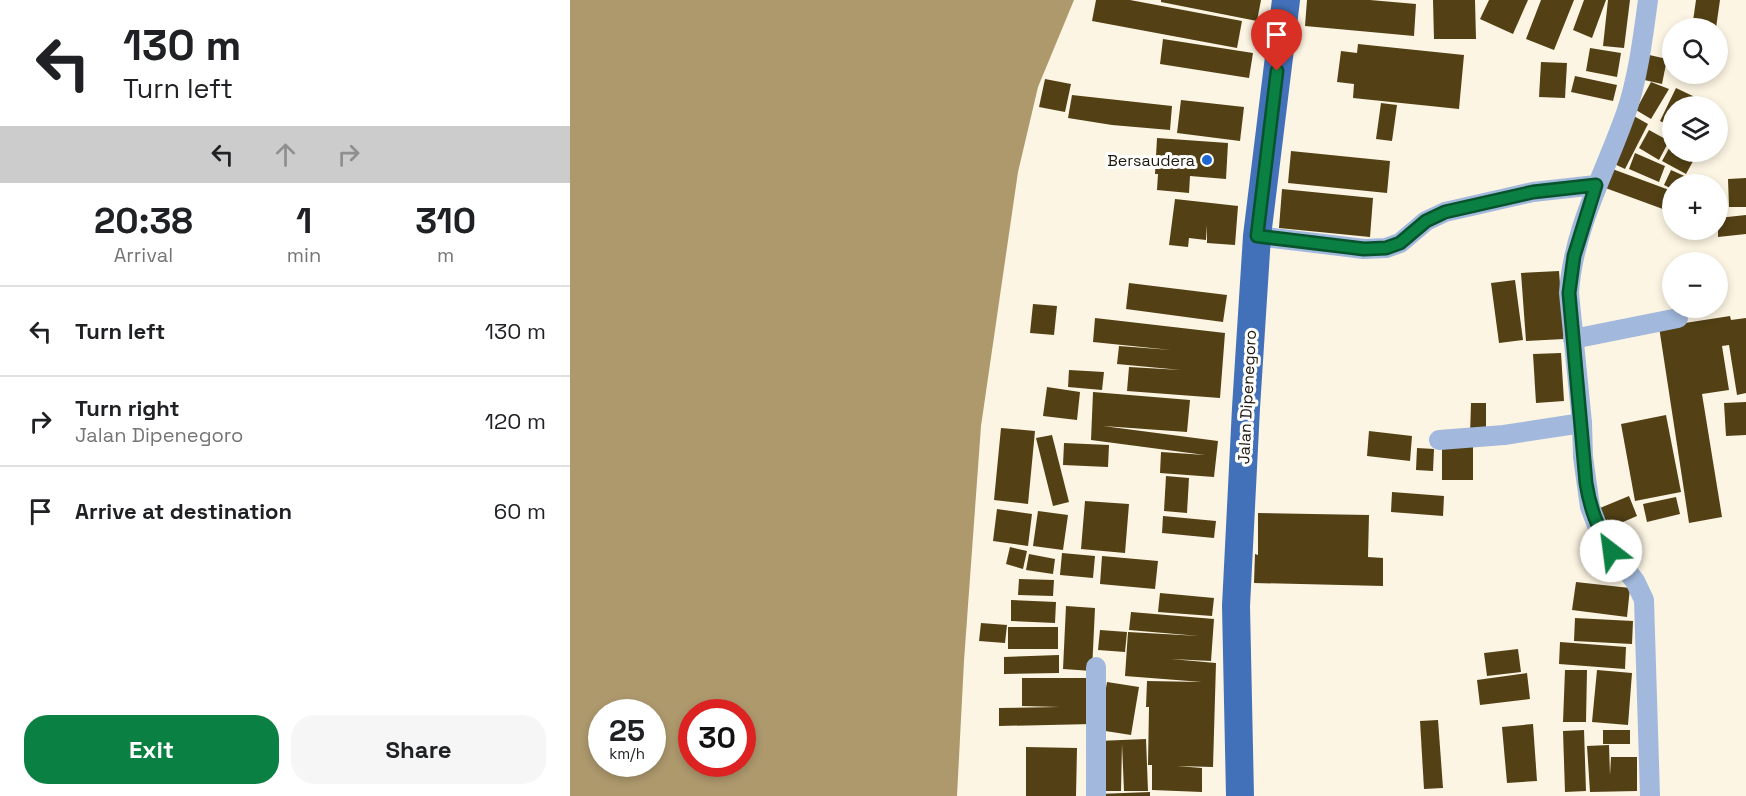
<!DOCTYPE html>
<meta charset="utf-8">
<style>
:root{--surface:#fff;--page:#f6f6f6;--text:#202124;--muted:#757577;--line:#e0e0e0;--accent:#0b8043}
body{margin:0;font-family:"Space Grotesk",sans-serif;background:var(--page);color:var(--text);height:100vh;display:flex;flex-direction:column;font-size:22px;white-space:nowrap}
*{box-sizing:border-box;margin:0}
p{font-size:20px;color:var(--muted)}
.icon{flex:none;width:33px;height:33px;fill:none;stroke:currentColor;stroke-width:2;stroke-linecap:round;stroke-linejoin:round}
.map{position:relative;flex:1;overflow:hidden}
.drawer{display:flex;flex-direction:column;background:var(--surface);width:570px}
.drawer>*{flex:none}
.top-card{background:#fff;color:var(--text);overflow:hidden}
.fabs{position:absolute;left:1092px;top:18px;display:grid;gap:12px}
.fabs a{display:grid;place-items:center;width:66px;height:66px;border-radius:50%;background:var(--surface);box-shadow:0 3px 9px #0003;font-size:30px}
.speed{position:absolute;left:18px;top:699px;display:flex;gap:12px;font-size:30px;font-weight:700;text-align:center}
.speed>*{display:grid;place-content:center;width:78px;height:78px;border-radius:50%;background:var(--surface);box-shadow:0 3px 9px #0003;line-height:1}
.speed small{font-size:15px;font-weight:400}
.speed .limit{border:9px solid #d22;background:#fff;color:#111}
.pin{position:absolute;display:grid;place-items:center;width:51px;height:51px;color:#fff;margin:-62px -26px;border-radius:50% 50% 50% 0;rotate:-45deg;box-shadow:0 0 6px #0007}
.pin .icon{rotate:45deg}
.me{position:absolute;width:66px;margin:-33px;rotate:330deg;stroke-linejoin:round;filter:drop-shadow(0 0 4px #0008)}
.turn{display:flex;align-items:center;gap:21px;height:126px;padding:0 24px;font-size:27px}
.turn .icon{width:78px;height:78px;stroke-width:2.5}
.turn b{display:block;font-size:42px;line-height:51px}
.lanes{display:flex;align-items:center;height:57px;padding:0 24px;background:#0003;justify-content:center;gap:30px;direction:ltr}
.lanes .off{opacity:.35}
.eta{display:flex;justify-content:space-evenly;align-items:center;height:102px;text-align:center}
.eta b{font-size:36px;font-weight:700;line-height:42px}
.primary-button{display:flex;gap:12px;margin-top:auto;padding:12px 24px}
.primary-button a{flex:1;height:69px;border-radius:24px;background:var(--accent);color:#fff;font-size:24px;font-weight:700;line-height:69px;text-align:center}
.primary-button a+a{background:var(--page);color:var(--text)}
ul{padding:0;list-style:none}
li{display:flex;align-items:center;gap:18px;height:90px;padding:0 24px;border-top:2px solid var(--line)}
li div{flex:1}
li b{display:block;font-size:22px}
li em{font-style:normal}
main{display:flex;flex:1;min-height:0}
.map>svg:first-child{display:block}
</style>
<main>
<section class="drawer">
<div class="top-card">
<div class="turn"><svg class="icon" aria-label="left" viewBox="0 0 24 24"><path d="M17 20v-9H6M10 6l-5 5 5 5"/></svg><div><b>130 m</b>Turn left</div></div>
<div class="lanes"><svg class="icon" aria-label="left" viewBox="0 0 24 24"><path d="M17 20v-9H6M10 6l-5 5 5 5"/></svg><svg class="icon off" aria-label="ahead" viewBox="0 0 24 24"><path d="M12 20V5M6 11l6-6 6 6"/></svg><svg class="icon off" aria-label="right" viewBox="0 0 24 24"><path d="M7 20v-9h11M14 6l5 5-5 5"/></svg></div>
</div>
<div class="eta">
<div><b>20:38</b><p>Arrival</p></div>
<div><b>1</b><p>min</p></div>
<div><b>310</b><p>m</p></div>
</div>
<ul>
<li><svg class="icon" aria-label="left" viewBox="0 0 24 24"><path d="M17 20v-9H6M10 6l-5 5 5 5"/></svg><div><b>Turn left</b></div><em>130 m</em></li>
<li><svg class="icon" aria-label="right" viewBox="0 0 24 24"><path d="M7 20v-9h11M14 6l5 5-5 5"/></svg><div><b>Turn right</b><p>Jalan Dipenegoro</p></div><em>120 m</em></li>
<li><svg class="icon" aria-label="arrive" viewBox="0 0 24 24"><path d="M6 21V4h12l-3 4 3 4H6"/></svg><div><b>Arrive at destination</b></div><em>60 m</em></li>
</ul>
<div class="primary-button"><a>Exit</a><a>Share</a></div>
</section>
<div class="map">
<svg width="1176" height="796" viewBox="0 0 1176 796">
<rect width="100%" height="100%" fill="#fdf5e3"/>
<path fill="#ae996d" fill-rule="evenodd" d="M0 0H504L468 87 448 172 411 426 394 661 387 796H0ZM32 712H82V764H32ZM122 712H172V764H122Z"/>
<g fill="#534115">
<polygon points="526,0 560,0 672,21 667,48 522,21"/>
<polygon points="591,0 691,0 687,21 591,2"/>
<polygon points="737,0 800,0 846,4 844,36 735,26"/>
<polygon points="863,0 905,0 906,39 864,39"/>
<polygon points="919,0 958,0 943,34 910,19"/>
<polygon points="971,0 1004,0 984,50 956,39"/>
<polygon points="1014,0 1036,0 1022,38 1003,30"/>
<polygon points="1038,0 1060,0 1054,48 1033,46"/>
<polygon points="1126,0 1150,0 1146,28 1122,28"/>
<polygon points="593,39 683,53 679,78 590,64"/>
<polygon points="788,44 894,55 889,109 783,98 784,84 767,82 771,51 787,53"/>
<polygon points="1020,48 1051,53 1047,77 1016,71"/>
<polygon points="1075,54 1097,59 1092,84 1070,79"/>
<polygon points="971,62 997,63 995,98 969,97"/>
<polygon points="1005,76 1047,85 1043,101 1001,92"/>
<polygon points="475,79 501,84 495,112 469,107"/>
<polygon points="1081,82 1099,89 1081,119 1066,110"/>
<polygon points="1106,88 1127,98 1123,106 1102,106 1102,127 1090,121"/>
<polygon points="502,95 602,106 600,130 542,125 498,118"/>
<polygon points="611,100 674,107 670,141 607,133"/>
<polygon points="811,103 827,105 822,141 806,139"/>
<polygon points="1062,115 1078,124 1055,169 1038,161"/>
<polygon points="1079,130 1099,141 1089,160 1069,148"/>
<polygon points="587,138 658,143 656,179 620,176 619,193 587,190 588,174 585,174"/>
<polygon points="1102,143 1102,152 1128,152 1116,174 1092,161"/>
<polygon points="721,151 820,161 817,193 718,183"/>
<polygon points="1065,153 1095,166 1089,182 1059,169"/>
<polygon points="1037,167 1102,191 1101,212 1030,186"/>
<polygon points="1101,170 1128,182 1127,184 1102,184 1102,189 1094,185"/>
<polygon points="1176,178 1176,207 1159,207 1158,179"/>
<polygon points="712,189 803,198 800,237 709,228"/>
<polygon points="605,199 668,206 665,245 637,243 637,225 636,240 619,238 618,247 599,245"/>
<polygon points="1176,215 1176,234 1148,237 1148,218"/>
<polygon points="989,271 994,339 956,341 951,273"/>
<polygon points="945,280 953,340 929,343 921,283"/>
<polygon points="559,283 657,295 653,322 556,309"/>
<polygon points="463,304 487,306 484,335 460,333"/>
<polygon points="1160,316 1161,320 1176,318 1176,393 1167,395 1159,345 1152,346 1159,390 1132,394 1152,517 1119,523 1089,327"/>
<polygon points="525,318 655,333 650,398 557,391 559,367 611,370 547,364 549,346 601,350 523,342"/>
<polygon points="991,353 994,401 966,403 963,354"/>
<polygon points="499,370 534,372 532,390 498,387"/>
<polygon points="477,387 510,392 507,420 473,416"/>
<polygon points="523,392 620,400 617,432 533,426 648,441 644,477 590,473 591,452 635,455 521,440"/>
<polygon points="1176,402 1176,435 1156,436 1154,403"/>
<polygon points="901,403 916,403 916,436 900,435"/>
<polygon points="1096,415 1111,492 1065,501 1051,424"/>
<polygon points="431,428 465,431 458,504 424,500"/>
<polygon points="799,431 842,436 840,461 797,456"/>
<polygon points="482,435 499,502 483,506 466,438"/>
<polygon points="494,443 539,445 538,467 493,465"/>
<rect x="872" y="446" width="31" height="34"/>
<polygon points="847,448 864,449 863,471 846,470"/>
<polygon points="596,476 619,478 617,513 594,511"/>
<polygon points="822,492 874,496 873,516 821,512"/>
<polygon points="1059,496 1067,516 1039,528 1030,508"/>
<polygon points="1106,497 1110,514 1077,522 1073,504"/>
<polygon points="515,501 559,504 555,553 511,549"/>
<polygon points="427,509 462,514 458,546 423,541"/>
<polygon points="468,511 498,515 493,550 463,546"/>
<polygon points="688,513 799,515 798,557 813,558 813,586 684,583 685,554 688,555"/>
<polygon points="593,516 646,521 644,538 592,533"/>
<polygon points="440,547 457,551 453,569 436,564"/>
<polygon points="492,553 525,556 523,578 490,575"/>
<polygon points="459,554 485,559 483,574 456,570"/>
<polygon points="532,556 588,561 585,589 530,584"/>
<polygon points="449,579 484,580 483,596 448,595"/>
<polygon points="1006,582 1060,588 1057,617 1002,610"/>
<polygon points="590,593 644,598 642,616 588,612"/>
<polygon points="441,600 486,602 485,623 441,621"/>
<polygon points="496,606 525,608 522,671 493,669"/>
<polygon points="561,612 644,619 641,661 601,659 646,663 643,767 607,766 632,768 632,792 582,790 582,765 578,765 579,707 576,707 577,681 632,682 555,676 558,632 629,636 559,630"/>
<polygon points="1005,618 1063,621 1062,644 1004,641"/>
<polygon points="411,623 437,625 435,643 409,641"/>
<rect x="438" y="627" width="50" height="22"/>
<polygon points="530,630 557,632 555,652 528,650"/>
<polygon points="990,642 1056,647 1055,669 989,664"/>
<polygon points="948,649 951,672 917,676 914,653"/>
<polygon points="489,655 489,673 434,674 434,657"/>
<polygon points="995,670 1017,670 1016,722 993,722"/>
<polygon points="1027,670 1062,673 1058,725 1022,722"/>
<polygon points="957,673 960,699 910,705 907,680"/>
<polygon points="452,678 522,678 523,724 429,726 429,708 490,707 452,706"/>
<polygon points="537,682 569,687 561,735 529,730"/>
<polygon points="868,720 873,788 854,789 850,721"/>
<polygon points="963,724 967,781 937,783 932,727"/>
<polygon points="1014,730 1016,791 995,792 993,731"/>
<rect x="1033" y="730" width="27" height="14"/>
<polygon points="576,739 578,791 554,791 552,744 551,791 528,791 528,741"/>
<polygon points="1039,745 1040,775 1041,757 1067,757 1067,791 1020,792 1017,746"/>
<polygon points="456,747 507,748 506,796 456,796"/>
<polygon points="580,792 580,796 528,796 528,794"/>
</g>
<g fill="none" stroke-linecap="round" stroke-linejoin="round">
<g stroke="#a2b9dd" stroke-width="20">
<path d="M1078 0C1073 37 1068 78 1056 113 1035 173 1003 229 999 293L1012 423 1013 457 1020 507 1028 528 1041 551 1065 581 1074 600 1080 796"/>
<polyline points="687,236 794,249 816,248 830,243 856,221 875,212 963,192 1026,185"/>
<polyline points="1003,339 1108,318"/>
<polyline points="869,440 934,435 1012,423"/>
<polyline points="526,667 526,796"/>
</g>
<polyline stroke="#4271ba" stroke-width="28" points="670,796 666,606 676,408 687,236 716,0"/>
</g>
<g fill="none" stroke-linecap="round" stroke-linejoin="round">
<defs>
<path id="route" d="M707 71 687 236 794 249 816 248 830 243 856 221 875 212 963 192 1026 185 1004 256 999 293 1016 483C1020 509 1028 528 1041 551"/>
</defs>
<use href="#route" stroke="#07532c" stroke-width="15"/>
<use href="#route" stroke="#0b8043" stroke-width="10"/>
</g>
<circle fill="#1d67d2" stroke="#fff" stroke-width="2" cx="637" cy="160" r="6"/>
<g text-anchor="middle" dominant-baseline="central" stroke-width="6" stroke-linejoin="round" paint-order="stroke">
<g font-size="16" fill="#1e190e" stroke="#fff" text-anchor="end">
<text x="625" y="160">Bersaudera</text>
</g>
<g font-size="16" fill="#1e190e" stroke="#fff">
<text transform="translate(677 397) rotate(-87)">Jalan Dipenegoro</text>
</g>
</g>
</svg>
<div class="fabs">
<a><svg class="icon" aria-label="search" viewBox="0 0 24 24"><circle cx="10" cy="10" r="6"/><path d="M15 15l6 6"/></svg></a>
<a><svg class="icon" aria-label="layers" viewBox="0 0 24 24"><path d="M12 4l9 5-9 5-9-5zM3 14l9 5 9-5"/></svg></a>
<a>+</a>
<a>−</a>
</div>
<div class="speed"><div>25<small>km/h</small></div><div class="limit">30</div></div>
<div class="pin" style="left:707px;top:71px;background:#d93025"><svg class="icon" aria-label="arrive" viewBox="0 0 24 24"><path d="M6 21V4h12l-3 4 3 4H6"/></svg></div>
<svg class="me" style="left:1041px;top:551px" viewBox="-20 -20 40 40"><circle r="19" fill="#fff"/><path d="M0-13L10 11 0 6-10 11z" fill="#0b8043"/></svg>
</div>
</main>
